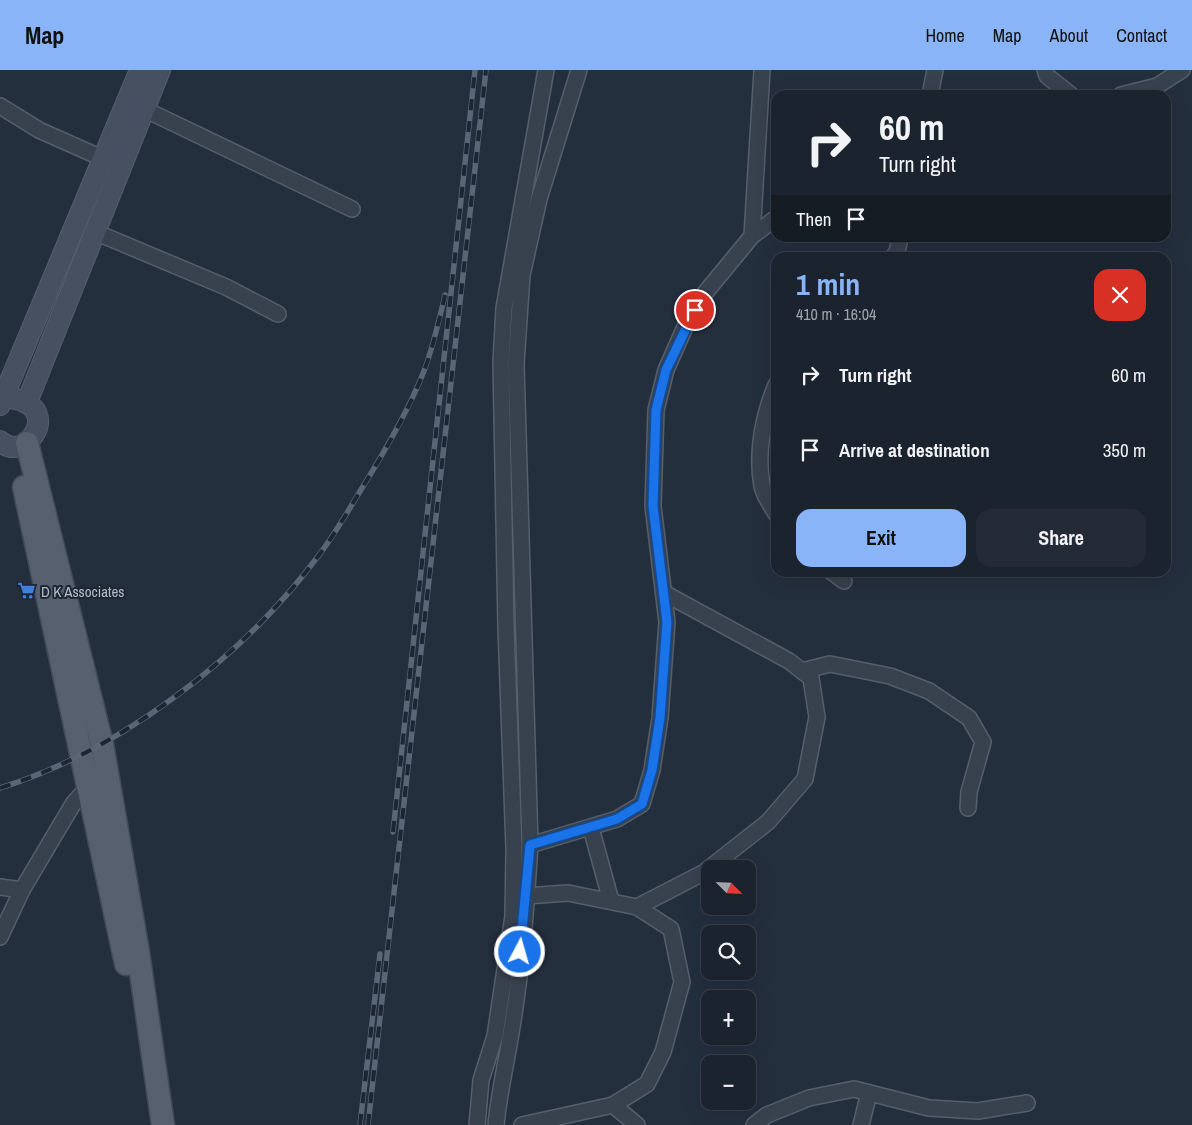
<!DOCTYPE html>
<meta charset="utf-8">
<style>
:root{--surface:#1b232e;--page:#242b36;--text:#f1f3f6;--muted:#a0a4aa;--line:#39404a;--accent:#8ab4f8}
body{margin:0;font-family:"Archivo Narrow",sans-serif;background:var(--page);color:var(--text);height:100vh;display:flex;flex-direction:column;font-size:19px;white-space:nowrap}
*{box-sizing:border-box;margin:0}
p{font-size:16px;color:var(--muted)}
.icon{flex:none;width:28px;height:28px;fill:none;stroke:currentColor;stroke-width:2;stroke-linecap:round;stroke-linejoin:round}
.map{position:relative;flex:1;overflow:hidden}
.drawer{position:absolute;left:771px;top:182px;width:400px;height:325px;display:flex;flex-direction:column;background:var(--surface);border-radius:15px;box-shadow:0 5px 20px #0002,0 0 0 1px var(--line)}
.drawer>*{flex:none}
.top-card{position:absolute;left:771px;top:20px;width:400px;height:152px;border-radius:15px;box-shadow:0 5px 20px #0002,0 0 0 1px var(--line);background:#1b232e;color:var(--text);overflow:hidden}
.needle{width:32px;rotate:114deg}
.controls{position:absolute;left:701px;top:790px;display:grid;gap:10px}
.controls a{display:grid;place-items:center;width:55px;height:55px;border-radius:10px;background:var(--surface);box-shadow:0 5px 20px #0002,0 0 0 1px var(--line);font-size:25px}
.pin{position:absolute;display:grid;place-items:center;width:42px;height:42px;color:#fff;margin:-21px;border:2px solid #fff;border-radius:50%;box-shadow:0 1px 5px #0007}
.me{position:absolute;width:55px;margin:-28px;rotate:6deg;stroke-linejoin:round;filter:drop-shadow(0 0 4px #0008)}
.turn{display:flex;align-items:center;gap:18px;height:105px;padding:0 25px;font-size:22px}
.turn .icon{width:65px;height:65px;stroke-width:2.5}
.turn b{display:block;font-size:35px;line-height:42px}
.then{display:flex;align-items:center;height:48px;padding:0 25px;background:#0003;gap:10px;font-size:19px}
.round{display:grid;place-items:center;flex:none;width:52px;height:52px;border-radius:15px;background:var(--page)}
.headline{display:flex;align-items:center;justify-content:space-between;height:85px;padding:0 25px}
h1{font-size:30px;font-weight:700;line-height:38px;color:var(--accent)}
.button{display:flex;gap:10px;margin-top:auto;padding:10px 25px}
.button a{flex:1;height:58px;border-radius:15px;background:var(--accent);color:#111;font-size:20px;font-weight:700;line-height:58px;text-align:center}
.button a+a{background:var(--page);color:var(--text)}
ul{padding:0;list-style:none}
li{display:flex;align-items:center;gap:15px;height:75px;padding:0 25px}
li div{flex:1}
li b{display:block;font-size:19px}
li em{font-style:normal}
header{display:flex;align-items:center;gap:30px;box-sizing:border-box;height:70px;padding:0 25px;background:var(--accent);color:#111}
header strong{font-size:24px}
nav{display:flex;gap:28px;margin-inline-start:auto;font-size:18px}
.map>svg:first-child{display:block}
</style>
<header>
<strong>Map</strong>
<nav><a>Home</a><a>Map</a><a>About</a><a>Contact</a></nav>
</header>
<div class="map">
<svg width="1192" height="1055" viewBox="0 0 1192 1055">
<rect width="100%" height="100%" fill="#242f3e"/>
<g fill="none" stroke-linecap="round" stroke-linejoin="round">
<defs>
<g id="minor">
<polyline points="1045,0 1047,6 1071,25"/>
<polyline points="930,25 935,0"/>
<polyline points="1121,25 1157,16 1182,0"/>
<polyline points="0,36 39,60 104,89"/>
<polyline points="144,39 352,139"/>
<polyline points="95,162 226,217 278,244"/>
<polyline points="752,166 762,0"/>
<polyline points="892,188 897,182 900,168"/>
<path d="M776 315C763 346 756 383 762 416 763 425 772 436 776 444"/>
<polyline points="832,502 844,511"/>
<polyline points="802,601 830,594 890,606 929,621 969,648 983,672 969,722 968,738"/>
<polyline points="591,758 611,831"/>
<polyline points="530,775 617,749 642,734 652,700 660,648 667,552 653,436 656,340 666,300 685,257 705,223 752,166 776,148"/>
<polyline points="0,817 22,820"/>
<polyline points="637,837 703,803 768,752 805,709 817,647 811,608 789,591 664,523"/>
<polyline points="0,867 22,820 73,734 88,717"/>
<polyline points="613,1035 637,1055"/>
<polyline points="477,1055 481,1010 495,966 513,846 514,779 506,558 501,292 504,238 546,0"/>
<path d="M496 1055C499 1022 507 990 512 957 522 897 526 836 530 775L516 294 522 205 539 129 579 0"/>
<polyline points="522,1055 613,1035 647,1014 663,982 682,912 671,859 637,837 568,823 526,826"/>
<polyline points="754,1055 767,1045 809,1028 854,1019 929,1038 978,1041 1027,1033"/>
<polyline points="861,1055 869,1023"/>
</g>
<g id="secondary">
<polyline points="27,332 160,0"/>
<polyline points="0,335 140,0"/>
<path d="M0 371C25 395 63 339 15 329"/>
</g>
<g id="primary">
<polyline points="27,373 102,674 138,882 163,1055"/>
<polyline points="24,417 126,894"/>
</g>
</defs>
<use href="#minor" stroke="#565f6c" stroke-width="18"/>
<use href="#secondary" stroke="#565f6c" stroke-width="22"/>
<use href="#primary" stroke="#414a57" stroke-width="25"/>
<use href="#minor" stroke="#38414e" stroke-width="15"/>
<use href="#secondary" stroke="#465061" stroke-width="20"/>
<use href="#primary" stroke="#56606e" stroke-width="22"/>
<defs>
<g id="rail">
<path d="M0 718C122 680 243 587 319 485 335 464 348 441 362 418 385 381 408 342 424 301 433 277 439 251 445 225"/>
<polyline points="393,762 475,0"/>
<polyline points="360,1055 380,884"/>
<polyline points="368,1055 486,0"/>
</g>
</defs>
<use href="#rail" stroke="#5a6575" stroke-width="5.5"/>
<use href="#rail" stroke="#1d2633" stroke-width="4" stroke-dasharray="11" stroke-linecap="butt"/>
</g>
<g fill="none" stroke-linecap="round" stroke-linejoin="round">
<defs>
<polyline id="route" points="520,882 530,775 617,749 642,734 652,700 660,648 667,552 653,436 656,340 666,300 695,240"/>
</defs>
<use href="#route" stroke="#114b97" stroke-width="12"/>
<use href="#route" stroke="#1a73e8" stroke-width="9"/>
</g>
<defs>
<symbol id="supermarket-bare" viewBox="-9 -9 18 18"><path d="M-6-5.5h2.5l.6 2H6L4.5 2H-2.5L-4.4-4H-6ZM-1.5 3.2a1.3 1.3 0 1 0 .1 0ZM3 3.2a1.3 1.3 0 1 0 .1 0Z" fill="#3f7fe0" stroke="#1d2633" stroke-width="2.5" paint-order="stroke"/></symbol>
</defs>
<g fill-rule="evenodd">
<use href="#supermarket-bare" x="14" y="508" width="25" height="25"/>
</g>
<g text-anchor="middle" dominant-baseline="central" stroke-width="4" stroke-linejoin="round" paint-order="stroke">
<g font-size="15" fill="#b4bcc9" stroke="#1d2633" text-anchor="start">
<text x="41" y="521">D K Associates</text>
</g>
</g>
</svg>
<div class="controls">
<a><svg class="needle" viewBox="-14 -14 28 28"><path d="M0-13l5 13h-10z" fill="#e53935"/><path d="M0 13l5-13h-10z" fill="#a0a4aa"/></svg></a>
<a><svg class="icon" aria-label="search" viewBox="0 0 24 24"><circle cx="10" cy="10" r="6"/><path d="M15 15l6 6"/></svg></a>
<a>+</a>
<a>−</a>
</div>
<div class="pin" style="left:695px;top:240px;background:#d93025"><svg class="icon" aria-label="arrive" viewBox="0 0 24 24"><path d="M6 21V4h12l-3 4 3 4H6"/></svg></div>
<svg class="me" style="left:520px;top:882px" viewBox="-20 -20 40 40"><circle r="17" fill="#1a73e8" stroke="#fff" stroke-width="3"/><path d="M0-11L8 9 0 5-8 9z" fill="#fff"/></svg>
<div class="top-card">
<div class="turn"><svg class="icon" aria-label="right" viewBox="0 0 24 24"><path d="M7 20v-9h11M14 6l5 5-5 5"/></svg><div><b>60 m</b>Turn right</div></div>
<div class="then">Then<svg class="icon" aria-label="arrive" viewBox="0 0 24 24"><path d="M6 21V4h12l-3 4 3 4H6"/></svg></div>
</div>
<section class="drawer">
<div class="headline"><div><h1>1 min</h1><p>410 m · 16:04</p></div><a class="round" style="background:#d93025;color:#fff"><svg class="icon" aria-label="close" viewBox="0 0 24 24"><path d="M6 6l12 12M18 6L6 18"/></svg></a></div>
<ul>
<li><svg class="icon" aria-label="right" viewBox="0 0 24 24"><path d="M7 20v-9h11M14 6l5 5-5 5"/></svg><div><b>Turn right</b></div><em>60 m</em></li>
<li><svg class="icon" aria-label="arrive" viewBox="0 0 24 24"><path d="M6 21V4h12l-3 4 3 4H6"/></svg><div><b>Arrive at destination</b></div><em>350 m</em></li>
</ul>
<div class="button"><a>Exit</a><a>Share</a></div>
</section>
</div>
